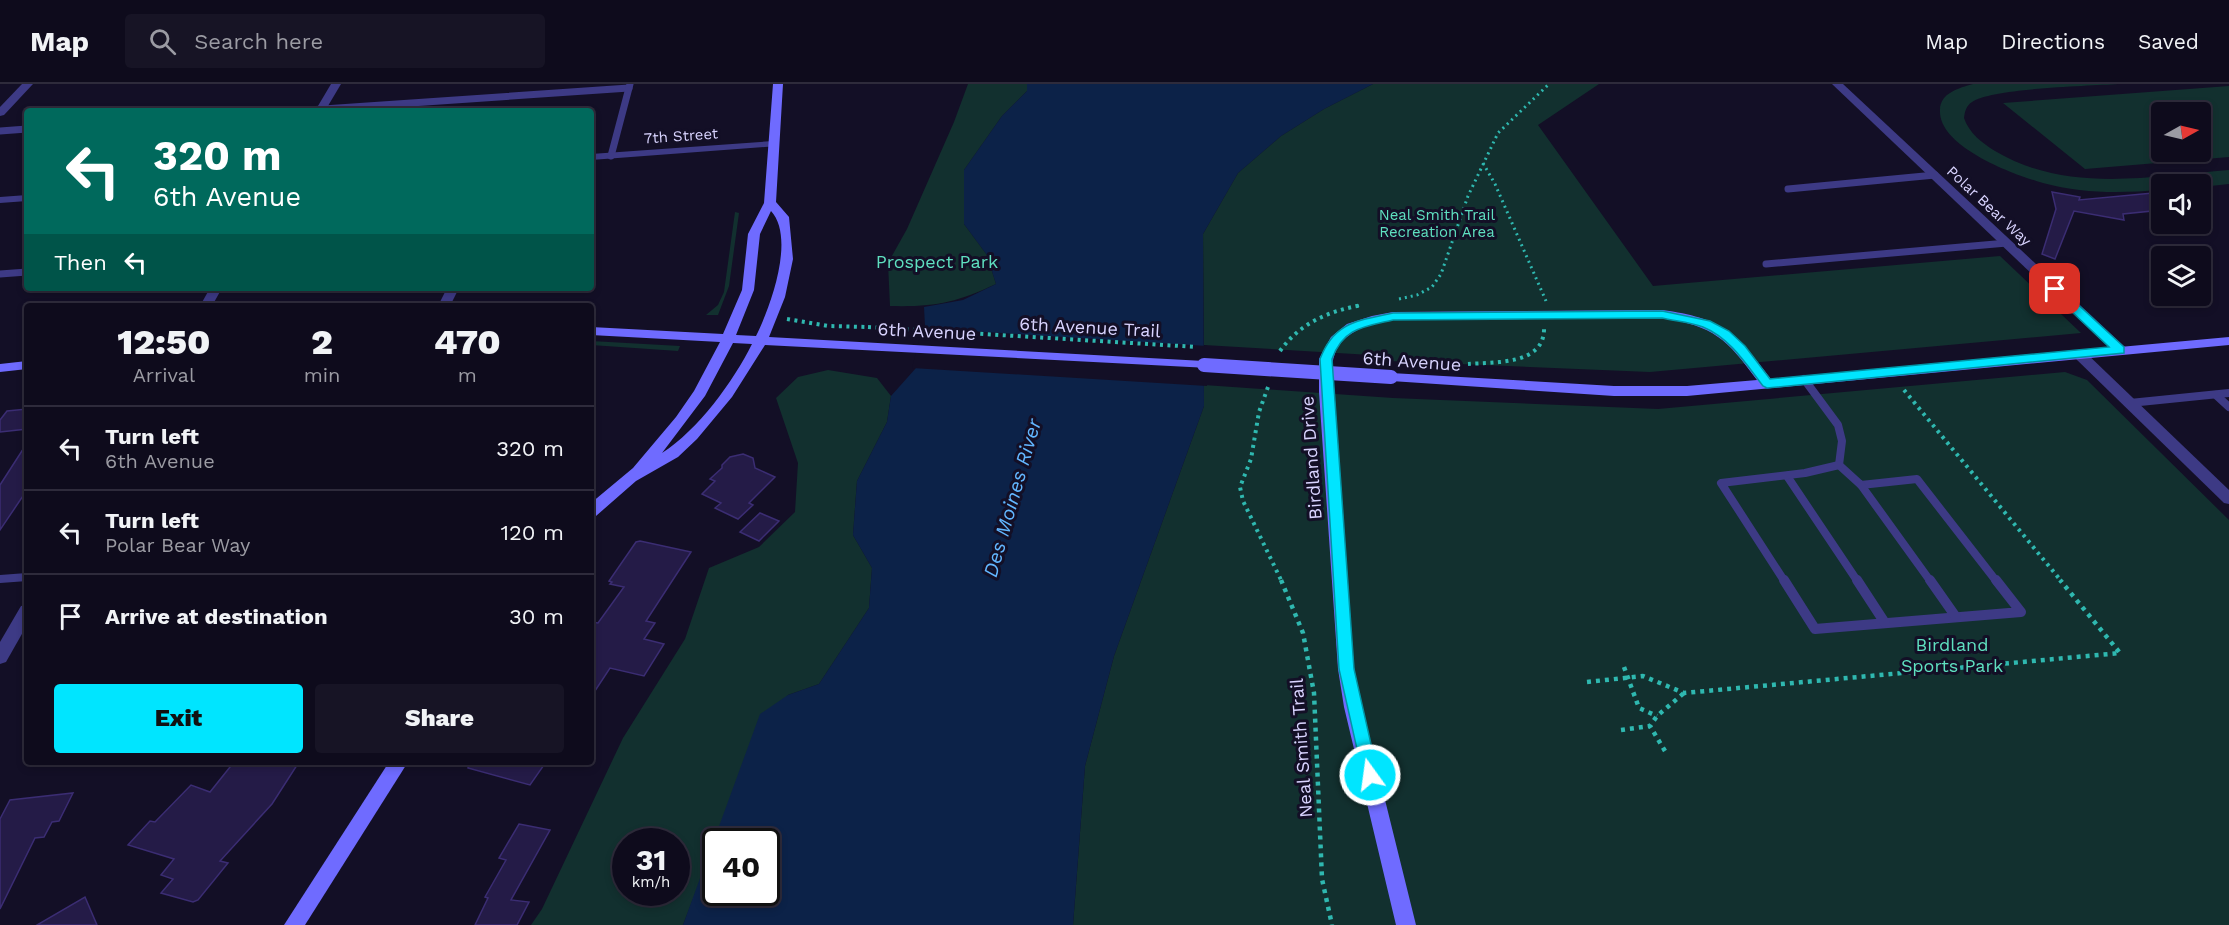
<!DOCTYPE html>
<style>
:root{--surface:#0e0b1c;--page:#171425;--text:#f1f3f6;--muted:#9b9ba3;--line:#2e2b3b;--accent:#00e5ff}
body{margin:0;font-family:"Work Sans",sans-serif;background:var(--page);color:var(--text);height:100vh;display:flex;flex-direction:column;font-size:22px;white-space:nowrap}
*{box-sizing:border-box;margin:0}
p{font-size:20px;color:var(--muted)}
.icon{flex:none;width:33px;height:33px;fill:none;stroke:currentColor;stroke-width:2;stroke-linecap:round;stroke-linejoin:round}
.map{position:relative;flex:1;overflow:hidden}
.sheet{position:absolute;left:24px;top:219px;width:570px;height:462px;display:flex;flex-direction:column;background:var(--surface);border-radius:6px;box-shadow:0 3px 9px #0003,0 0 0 2px var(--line)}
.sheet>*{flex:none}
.top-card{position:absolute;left:24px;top:24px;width:570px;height:183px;border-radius:6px;box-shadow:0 3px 9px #0003,0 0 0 2px var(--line);background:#00695c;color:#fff;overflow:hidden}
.needle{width:39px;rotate:82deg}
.fabs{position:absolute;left:2151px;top:18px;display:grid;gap:12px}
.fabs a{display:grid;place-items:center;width:60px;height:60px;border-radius:6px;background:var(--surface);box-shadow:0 3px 9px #0003,0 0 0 2px var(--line);font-size:30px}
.speed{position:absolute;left:612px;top:744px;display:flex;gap:12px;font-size:30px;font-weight:700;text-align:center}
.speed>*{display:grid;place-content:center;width:78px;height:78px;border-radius:50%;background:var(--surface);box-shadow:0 3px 9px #0003,0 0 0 2px var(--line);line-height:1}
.speed small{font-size:15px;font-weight:400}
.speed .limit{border:3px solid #111;border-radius:9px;background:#fff;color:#111}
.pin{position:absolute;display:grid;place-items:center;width:51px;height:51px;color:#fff;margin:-26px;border-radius:12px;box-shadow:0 3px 9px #0006}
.me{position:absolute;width:66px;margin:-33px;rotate:346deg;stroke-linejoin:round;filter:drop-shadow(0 0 4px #0008)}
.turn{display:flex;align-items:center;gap:21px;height:126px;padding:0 30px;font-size:27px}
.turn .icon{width:78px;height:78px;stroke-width:2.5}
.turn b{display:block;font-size:42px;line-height:51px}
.then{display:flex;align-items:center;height:57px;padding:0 30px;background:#0003;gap:12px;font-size:22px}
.eta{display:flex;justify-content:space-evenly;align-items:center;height:102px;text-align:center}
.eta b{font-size:36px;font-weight:800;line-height:42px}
.action{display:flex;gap:12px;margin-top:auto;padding:12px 30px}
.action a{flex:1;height:69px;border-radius:6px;background:var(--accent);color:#111;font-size:24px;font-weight:800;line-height:69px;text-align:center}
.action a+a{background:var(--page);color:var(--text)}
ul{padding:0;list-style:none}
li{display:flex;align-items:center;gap:18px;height:84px;padding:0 30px;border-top:2px solid var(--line)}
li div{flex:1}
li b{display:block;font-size:22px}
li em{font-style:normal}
header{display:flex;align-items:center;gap:36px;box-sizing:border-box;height:84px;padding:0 30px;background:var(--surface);border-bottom:2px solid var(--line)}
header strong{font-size:28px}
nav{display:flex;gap:33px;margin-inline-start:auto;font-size:21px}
.search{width:420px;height:54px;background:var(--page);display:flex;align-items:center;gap:15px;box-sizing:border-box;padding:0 21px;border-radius:6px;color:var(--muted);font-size:22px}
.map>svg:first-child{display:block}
</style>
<header>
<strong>Map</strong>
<div class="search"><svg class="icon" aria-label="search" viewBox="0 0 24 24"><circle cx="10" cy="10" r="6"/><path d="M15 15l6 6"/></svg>Search here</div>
<nav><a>Map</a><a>Directions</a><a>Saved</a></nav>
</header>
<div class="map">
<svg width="2229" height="841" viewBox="0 0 2229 841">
<rect width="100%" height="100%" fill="#130f26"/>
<g fill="#12302f" fill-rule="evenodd">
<path d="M968 0H1027V7L1002 32 964 86V140L987 171 996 200C955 219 935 223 890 222L888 179 907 145 954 38Z"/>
<polygon points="1373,0 1599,0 1538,41 1653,202 2000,172 2081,249 1650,288 1389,277 1388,272 1204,261 1203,150 1238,89 1281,52 1324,25"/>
<path d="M1973 0H2118C2089 2 1991 4 1972 18 1966 22 1965 27 1964 34 1969 49 1982 59 1995 67 2067 110 2151 92 2229 86V100L2201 103 2200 100H2162L2161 106C2121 109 2083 110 2043 99 2015 91 1938 63 1940 26 1940 9 1959 4 1973 0Z"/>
<path d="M2229 2V73L2085 85 2003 19ZM2162 28H2200V68H2162Z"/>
<polygon points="735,128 739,129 729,202 718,231 706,231 718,221 724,208"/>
<polygon points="591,257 680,262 678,267 591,261"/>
<path d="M828 286 877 294 891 312 887 338 857 397 853 451 872 484 869 524 819 600 788 611 722 739 683 841H531L542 825 623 654 685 555 709 484 759 463 795 428 798 379 776 314 798 293ZM626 758H676V808H626Z"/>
<polygon points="2065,288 2087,296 2229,436 2229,841 1073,841 1085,682 1114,572 1204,322 1204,301 1393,314 1658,325"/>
</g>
<path fill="#0c2248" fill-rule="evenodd" d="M1027 0H1373L1324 25 1281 52 1238 89 1203 150 1204 322 1114 572 1085 682 1073 841H683L760 630 788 611 819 600 869 524 872 484 853 451 857 397 887 338 891 312 916 284 925 242 924 223 963 216 996 200 987 171 964 140V86L1002 32 1027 7ZM716 758H766V808H716Z"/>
<polygon fill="#130f26" points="922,244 1207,262 1207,302 912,284"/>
<g fill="#241b47" stroke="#3b2d73" stroke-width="1.5">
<polygon points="2052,108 2080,113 2079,116 2153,109 2162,116 2162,126 2123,130 2124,136 2074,127 2055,175 2042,170 2056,125"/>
<polygon points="27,325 27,345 0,348 0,336 7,327"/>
<polygon points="27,359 27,406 0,446 0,401"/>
<polygon points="743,370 753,374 755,384 775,393 749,419 753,421 738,435 715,424 721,419 702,410 715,397 710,395 722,384 722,381 730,373"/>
<polygon points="760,429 779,437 759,457 740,448"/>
<polygon points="640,457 691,468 646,537 655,539 644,555 664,560 644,592 610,584 591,613 591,538 598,539 624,503 610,500 612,498 609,497 636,458"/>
<polygon points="234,678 299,678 272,720 220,777 228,779 198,816 193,818 161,809 173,795 161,791 174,775 128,761 150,737 155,738 191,701 210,708"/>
<polygon points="469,678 546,678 530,701 468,684"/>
<polygon points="73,709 59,737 52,738 44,753 35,754 0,825 0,735 10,716"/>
<polygon points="519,740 550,746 511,816 529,818 517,841 475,841 488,814 485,813 506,776 499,774"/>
<polygon points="85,813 97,841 37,841"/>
</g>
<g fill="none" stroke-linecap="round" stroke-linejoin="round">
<g stroke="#2fb8b0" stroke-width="3" stroke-dasharray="2 4" stroke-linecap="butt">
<polyline points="1483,79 1495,100 1546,217"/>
<polyline points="1399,215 1417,211 1432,203 1441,190 1468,112 1498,49 1549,0"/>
<polyline points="1357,222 1362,221"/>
</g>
<g stroke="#2fb8b0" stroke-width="4" stroke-dasharray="3 4.5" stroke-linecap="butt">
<polyline points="787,235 828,242 868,243"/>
<path d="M1280 267C1300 239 1329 227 1362 221"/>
<path d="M1468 280C1495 278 1545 281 1544 244"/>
<polyline points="1268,303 1259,328 1251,375 1240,403 1243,417 1282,498"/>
<polyline points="1904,306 2062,498"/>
</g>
<g stroke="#2fb8b0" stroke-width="4.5" stroke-dasharray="4 5" stroke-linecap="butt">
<polyline points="1281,496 1303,549 1314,609 1322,795 1332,841"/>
<polyline points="1624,583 1639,624 1657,632"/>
<polyline points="1587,598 1643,592 1684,609 2120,569 2060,496"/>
<polyline points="1621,646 1650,642"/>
<polyline points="1665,667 1650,642 1657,632 1684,609"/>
</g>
<g stroke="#3d3a85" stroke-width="7">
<polyline points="294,27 629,4"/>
<polyline points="0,47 27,45"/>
<polyline points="611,72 630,0"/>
<polyline points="1788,105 1935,91"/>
<polyline points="1766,180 2007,159"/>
<polyline points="0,190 27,188"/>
</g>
<g stroke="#3d3a85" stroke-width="8">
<polyline points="1804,295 1838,341 1842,357 1839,381"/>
<polyline points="2216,311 2229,323"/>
<polyline points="2130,319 2229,309"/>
<polyline points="1839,381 1861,401 1917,395 1997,498"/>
<polyline points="1787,392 1858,498"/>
<polyline points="1861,401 1931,498"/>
<polyline points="0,495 27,493"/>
<polyline points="1785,498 1721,399 1805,389 1839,381"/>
</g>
<g stroke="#3d3a85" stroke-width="10">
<polyline points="1784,496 1815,545 2021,528 1996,496"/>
<polyline points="1857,496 1885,539"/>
<polyline points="1930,496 1956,533"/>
</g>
<g fill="#3d3a85" fill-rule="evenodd">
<polygon points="22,0 33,0 4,31 0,32 0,23"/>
<polygon points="331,0 341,0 325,27 315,27"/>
<polygon points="1832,0 1843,0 2125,263 2127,266 2125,269 2115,269"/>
<polygon points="773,57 778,60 777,62 591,76 591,70"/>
<polygon points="27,111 27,117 0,119 0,113"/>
<polygon points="210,204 222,204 212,222 200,222"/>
<polygon points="447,204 459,204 450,222 438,222"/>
<polygon points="2079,266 2084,267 2229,406 2229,420 2224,419 2074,273 2072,270"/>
<polygon points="27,521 27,541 6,578 0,580 0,558 21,522"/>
</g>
<g fill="#6f6bff" fill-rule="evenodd">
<path d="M773 0H783L776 118 789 133 793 175 785 213 769 253 1204 277 1211 281 1209 284 765 261 732 313 697 355 678 373 636 397 596 432 591 434V419L633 384 676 333 694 307 720 258 591 251V243L723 250 742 206 748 150 764 119ZM771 127C796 154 770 224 756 252L736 251 754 206 760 150ZM733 259 752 260C733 298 698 346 662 369L705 312Z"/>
<path d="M1662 226C1722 234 1735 248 1771 295L2229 253V261L1687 312H1614L1391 297 1384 293 1391 289 1614 302H1687L1757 296C1727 255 1714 242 1662 234L1393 236C1362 241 1332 251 1332 287L1354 585 1362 623 1416 841H1396L1344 623 1338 585 1319 308V275L1331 253 1347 240 1372 232 1393 228Z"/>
<polygon points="27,277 27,285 0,288 0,280"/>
<polygon points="389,678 408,678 305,841 284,841"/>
</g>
<polyline stroke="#2fb8b0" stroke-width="4" stroke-dasharray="3 4.5" stroke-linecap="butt" points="868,243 1197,263"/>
<polyline stroke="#6f6bff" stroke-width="14" points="1204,281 1391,293"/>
</g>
<path fill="#00e5ff" stroke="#0095a6" stroke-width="1.5" d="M2055 202 2059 203 2124 263V269L1767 304 1763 302C1746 280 1730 254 1703 243 1691 238 1675 237 1662 234L1393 236C1363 243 1343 244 1332 275L1354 585 1378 691 1376 696 1370 699 1364 696 1339 585 1320 275C1334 238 1357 237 1393 229L1662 227 1710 237 1729 247 1745 262 1770 295 2109 263 2051 208 2050 205Z"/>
<g text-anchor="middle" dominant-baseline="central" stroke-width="6" stroke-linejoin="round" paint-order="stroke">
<g font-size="15" fill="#d9d4ff" stroke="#130f26">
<text transform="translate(681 52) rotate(-4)">7th Street</text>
<text transform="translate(1989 122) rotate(43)">Polar Bear Way</text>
</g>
<g font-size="15" fill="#5fe0c0" stroke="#130f26">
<text x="1437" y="131">Neal Smith Trail<tspan x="1437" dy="17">Recreation Area</tspan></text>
</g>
<g font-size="18" fill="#5fe0c0" stroke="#130f26">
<text x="937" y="177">Prospect Park</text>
<text x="1952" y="560">Birdland<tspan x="1952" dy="21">Sports Park</tspan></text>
</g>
<g font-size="18" fill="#d9d4ff" stroke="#130f26">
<text transform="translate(1090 243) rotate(3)">6th Avenue Trail</text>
<text transform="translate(927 247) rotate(3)">6th Avenue</text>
<text transform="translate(1412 277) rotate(4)">6th Avenue</text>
<text transform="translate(1311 374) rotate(-94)">Birdland Drive</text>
<text transform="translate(1301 664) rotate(-94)">Neal Smith Trail</text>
</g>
<g font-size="20" font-style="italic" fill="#62b6ff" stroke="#130f26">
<text transform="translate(1012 414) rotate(-74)">Des Moines River</text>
</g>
</g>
</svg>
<div class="fabs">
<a><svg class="needle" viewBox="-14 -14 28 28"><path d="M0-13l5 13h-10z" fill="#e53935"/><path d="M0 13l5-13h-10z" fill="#9b9ba3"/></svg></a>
<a><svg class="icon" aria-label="sound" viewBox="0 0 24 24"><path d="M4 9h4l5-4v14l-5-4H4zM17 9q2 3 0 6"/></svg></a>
<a><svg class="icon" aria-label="layers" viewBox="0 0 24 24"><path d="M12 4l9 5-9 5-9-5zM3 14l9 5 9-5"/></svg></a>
</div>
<div class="speed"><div>31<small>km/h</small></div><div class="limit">40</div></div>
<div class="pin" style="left:2055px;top:205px;background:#d93025"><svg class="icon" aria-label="arrive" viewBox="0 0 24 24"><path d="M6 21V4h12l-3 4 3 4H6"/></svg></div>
<svg class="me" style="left:1370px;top:691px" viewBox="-20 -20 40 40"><circle r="17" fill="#00e5ff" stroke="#fff" stroke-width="3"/><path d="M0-11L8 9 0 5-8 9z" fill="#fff"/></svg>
<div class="top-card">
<div class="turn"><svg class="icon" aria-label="left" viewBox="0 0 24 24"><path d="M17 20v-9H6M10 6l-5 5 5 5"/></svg><div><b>320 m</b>6th Avenue</div></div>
<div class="then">Then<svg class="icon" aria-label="left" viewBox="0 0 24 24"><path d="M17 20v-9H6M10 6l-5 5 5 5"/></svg></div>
</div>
<section class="sheet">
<div class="eta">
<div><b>12:50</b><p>Arrival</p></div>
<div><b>2</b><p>min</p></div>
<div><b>470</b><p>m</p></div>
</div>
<ul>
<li><svg class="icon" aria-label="left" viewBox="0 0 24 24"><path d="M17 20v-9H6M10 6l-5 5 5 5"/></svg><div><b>Turn left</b><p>6th Avenue</p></div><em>320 m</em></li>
<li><svg class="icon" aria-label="left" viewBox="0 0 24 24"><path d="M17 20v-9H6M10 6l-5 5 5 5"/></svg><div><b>Turn left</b><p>Polar Bear Way</p></div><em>120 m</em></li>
<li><svg class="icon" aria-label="arrive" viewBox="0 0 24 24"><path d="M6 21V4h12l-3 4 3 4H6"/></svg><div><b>Arrive at destination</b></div><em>30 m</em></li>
</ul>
<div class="action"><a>Exit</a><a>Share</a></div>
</section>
</div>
